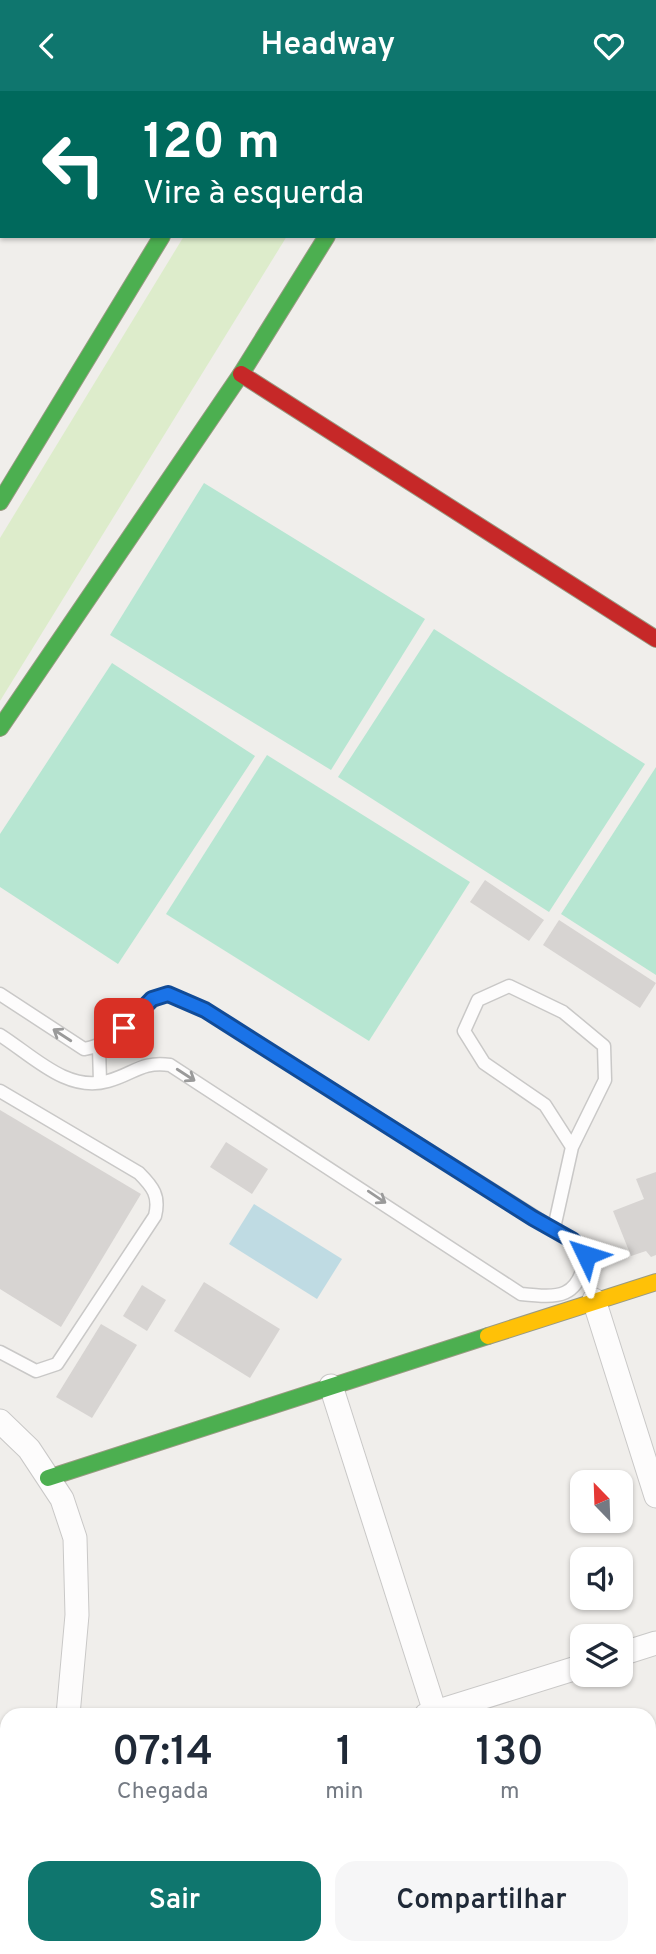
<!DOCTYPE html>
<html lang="pt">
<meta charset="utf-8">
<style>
:root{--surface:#fff;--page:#f6f6f7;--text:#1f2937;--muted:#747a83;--accent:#0f766e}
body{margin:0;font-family:Overpass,sans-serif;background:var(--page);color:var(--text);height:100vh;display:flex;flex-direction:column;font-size:26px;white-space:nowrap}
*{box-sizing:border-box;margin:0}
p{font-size:23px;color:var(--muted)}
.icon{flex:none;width:38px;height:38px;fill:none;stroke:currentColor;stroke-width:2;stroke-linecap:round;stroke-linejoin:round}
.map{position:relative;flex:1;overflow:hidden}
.side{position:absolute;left:0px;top:1617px;width:656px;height:247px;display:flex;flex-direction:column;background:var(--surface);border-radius:21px 21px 0 0;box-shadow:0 2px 5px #0004}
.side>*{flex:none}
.banner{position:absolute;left:0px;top:0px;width:656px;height:147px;box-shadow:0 2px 5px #0004;background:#00695c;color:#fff;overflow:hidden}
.needle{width:46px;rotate:337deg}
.fabs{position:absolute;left:570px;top:1379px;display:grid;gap:14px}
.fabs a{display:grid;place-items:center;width:63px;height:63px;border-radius:14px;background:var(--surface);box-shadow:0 2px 5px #0004;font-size:35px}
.pin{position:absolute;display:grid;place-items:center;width:60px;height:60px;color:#fff;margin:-30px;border-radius:14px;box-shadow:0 4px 10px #0006}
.me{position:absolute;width:77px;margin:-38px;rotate:311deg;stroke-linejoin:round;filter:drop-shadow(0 0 5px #0008)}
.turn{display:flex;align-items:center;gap:24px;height:147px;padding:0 28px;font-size:32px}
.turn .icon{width:91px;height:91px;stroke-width:2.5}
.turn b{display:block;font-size:49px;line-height:60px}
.eta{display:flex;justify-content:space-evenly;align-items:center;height:119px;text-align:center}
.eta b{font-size:42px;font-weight:600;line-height:49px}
.primary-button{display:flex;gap:14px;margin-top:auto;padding:14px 28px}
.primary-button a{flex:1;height:80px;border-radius:21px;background:var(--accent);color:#fff;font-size:28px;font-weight:600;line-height:80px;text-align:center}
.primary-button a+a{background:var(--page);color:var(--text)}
header{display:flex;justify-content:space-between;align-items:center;height:91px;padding:0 28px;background:var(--accent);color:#fff;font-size:32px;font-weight:600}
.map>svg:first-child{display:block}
</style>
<header><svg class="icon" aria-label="back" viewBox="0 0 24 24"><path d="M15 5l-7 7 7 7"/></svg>Headway<svg class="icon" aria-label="heart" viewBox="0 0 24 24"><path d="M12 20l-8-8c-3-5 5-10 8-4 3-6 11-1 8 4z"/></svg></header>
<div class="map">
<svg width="656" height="1863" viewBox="0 0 656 1863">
<rect width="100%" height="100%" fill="#f0eeeb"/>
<polygon fill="#ddeccb" points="184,145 287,145 0,610 0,447"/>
<g fill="#b7e6d2">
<polygon points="204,392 425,528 331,679 110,544"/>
<polygon points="434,538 645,673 549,821 338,686"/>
<polygon points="112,572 255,665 118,873 0,796 0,743"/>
<polygon points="267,664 470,791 369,950 166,823"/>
<polygon points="656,676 656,884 561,823"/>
</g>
<polygon fill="#bfdbe3" points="254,1113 342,1168 317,1208 229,1153"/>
<g fill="#d7d4d2">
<polygon points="485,789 544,829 529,850 470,811"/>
<polygon points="559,829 656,892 640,917 543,854"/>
<polygon points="0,1019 141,1103 61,1236 0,1198"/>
<polygon points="226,1051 268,1078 252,1103 210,1076"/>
<polygon points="656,1081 656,1164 651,1166 646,1160 631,1165 613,1120 644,1108 636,1088"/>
<polygon points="204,1191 280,1238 250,1287 174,1240"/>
<polygon points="142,1194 166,1209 147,1240 123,1225"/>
<polygon points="101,1233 137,1254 92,1327 56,1306"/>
</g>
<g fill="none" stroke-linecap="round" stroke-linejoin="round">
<defs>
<g id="lane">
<path d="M0 903 84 958C124 952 131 914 168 903L205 919 572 1149 586 1164C579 1208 559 1207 521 1203L170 974C141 970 134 983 108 990 67 1002 32 964 0 944"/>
<polyline points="99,956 100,991"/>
<path d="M0 1000 139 1082C153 1096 160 1105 155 1125L57 1273 36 1280 0 1261"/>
<polyline points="554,1137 572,1056 605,989 604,955 563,921 509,895 478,909 464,940 484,972 545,1014 572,1056"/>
</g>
<g id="street">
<polyline points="78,2 79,0"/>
<polyline points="417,2 418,0"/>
<polyline points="0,83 2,83"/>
<polyline points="0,128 2,126"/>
<polyline points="594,1209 656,1405"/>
<polyline points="331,1295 435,1621"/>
<polyline points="0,1330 29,1358 62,1408 75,1447 77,1524 68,1624"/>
<polyline points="621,1563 656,1552"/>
<polyline points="426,1624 583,1575"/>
<polyline points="46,1863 46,1857"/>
</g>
<g id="fast">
<polyline points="0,411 162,145"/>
<polyline points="0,637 241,283 327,145"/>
<polyline points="48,1387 488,1245"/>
</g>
<polyline id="slow" points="488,1245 656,1191"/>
<g id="jam">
<polyline points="248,2 249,0"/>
<polyline points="241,283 656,548"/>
</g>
</defs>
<use href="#lane" stroke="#c9c8c7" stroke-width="15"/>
<use href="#street" stroke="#c9c8c7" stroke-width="25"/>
<use href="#fast" stroke="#999a82" stroke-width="18"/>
<use href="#slow" stroke="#999a82" stroke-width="18"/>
<use href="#jam" stroke="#999a82" stroke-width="18"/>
<use href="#lane" stroke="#fdfcfc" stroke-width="12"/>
<use href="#street" stroke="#fdfcfc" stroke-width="23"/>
<use href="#fast" stroke="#4caf50" stroke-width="16"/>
<use href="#slow" stroke="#ffc107" stroke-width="16"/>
<use href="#jam" stroke="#c62828" stroke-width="16"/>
</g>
<defs><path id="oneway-shaft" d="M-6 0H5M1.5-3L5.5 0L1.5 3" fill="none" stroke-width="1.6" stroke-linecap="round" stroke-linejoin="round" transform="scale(1.75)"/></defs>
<g stroke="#9a9a9a">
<use href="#oneway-shaft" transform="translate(62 944) rotate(-147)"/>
<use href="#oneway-shaft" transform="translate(186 984) rotate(33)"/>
<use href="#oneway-shaft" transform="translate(377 1106) rotate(34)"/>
</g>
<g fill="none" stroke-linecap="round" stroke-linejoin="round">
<defs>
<polyline id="route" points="124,937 152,908 168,903 205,919 533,1127 572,1149 586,1164"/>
</defs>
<use href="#route" stroke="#114b97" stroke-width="18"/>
<use href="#route" stroke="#1a73e8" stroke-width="12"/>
</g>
</svg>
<div class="fabs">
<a><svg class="needle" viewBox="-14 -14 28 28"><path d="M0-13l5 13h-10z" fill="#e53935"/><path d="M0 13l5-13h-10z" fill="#747a83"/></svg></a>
<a><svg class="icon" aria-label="sound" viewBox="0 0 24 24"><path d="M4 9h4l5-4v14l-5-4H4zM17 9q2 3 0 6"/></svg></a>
<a><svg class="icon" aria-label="layers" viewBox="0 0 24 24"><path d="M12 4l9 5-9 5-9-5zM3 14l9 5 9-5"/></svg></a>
</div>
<div class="pin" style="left:124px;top:937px;background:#d93025"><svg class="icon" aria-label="arrive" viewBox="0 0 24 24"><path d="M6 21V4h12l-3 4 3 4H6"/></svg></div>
<svg class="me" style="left:586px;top:1164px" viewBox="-20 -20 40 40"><path d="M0-17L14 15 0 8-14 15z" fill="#1a73e8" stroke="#fff" stroke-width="4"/></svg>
<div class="banner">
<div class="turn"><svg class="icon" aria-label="left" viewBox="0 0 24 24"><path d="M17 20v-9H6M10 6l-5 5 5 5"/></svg><div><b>120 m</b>Vire à esquerda</div></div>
</div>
<section class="side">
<div class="eta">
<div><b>07:14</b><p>Chegada</p></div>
<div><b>1</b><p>min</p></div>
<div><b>130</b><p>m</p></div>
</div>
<div class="primary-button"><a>Sair</a><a>Compartilhar</a></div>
</section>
</div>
